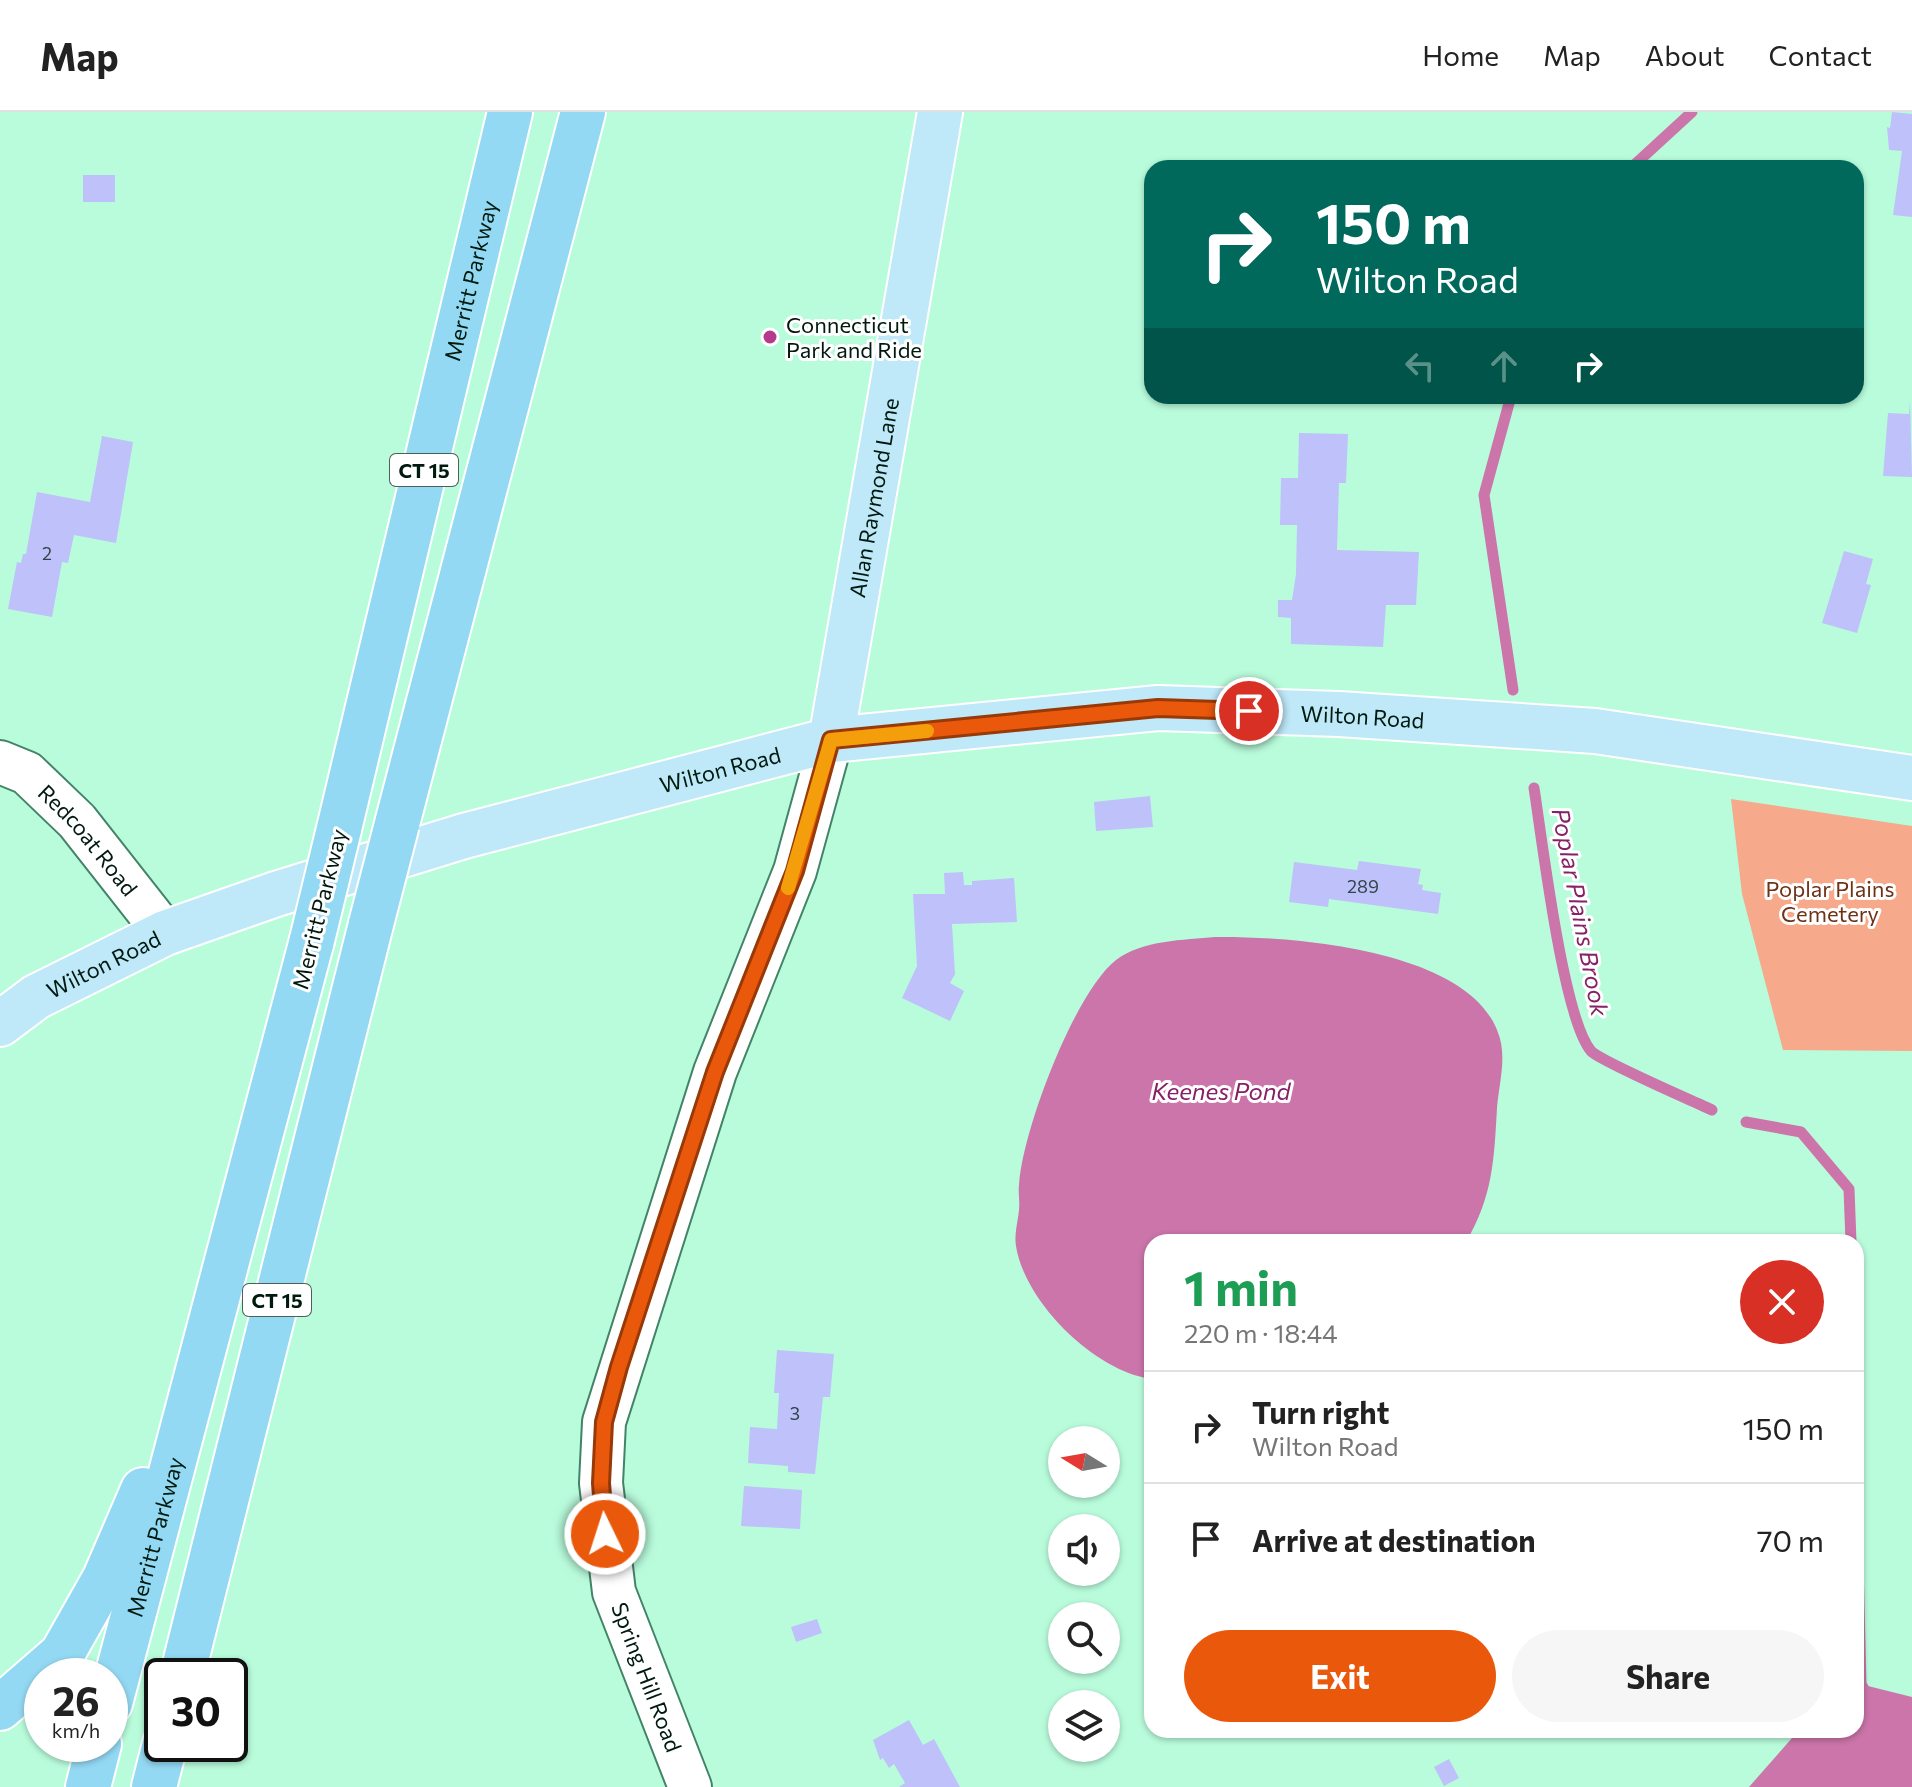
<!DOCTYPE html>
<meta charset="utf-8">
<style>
:root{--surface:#fff;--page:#f6f6f6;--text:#222;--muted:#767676;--line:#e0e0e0;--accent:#ea580c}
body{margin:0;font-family:Commissioner,sans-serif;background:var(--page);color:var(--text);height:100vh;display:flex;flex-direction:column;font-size:30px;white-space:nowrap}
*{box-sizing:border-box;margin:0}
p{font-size:26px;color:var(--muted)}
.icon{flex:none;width:44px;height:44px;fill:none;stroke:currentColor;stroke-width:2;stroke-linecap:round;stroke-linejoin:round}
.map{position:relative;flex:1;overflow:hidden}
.details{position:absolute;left:1144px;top:1122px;width:720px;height:504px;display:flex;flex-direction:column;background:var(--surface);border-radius:24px;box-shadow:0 2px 6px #0004}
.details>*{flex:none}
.banner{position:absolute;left:1144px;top:48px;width:720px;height:244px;border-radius:24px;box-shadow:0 2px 6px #0004;background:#00695c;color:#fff;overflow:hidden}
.needle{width:52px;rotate:281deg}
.buttons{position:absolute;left:1048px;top:1314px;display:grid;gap:16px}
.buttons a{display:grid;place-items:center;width:72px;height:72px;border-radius:50%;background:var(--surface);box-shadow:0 2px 6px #0004;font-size:40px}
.speed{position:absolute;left:24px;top:1546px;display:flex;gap:16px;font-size:40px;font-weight:700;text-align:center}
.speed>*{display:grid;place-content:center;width:104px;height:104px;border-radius:50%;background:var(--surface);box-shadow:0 2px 6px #0004;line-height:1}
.speed small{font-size:20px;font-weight:400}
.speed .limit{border:4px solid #111;border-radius:12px;background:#fff;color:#111}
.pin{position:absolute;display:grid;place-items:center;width:68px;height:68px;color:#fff;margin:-34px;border:4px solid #fff;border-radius:50%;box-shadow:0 2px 8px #0007}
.me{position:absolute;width:88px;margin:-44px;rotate:356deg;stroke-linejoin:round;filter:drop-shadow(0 0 6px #0008)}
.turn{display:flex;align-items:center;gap:28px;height:168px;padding:0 40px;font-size:36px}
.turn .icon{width:104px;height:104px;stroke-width:2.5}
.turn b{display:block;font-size:56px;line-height:68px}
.lanes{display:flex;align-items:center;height:76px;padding:0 40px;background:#0003;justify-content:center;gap:40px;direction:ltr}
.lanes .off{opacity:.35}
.round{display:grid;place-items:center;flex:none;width:84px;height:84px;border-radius:42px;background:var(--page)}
.headline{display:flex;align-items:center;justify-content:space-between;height:136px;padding:0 40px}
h1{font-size:48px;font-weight:700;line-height:60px;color:#1e9e55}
.action{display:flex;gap:16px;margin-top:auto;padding:16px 40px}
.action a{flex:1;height:92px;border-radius:48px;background:var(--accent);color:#fff;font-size:32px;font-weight:700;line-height:92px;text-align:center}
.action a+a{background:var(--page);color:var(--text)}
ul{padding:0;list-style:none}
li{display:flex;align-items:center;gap:24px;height:112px;padding:0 40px;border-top:2px solid var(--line)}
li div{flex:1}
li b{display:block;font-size:30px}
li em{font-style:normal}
header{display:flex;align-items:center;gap:48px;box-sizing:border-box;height:112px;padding:0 40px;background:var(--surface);border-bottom:2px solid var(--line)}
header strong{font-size:38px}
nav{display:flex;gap:44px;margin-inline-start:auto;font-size:28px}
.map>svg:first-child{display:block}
</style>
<header>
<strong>Map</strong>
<nav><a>Home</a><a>Map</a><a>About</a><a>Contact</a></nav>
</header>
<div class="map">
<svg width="1912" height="1675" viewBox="0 0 1912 1675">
<rect width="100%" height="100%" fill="#b9fcdc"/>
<polygon fill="#f6aa8b" points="1731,687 1912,714 1912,939 1783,938 1742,782"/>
<g fill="#cb75aa">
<path d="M1215 825C1292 824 1465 837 1497 918 1508 943 1499 970 1497 996 1494 1048 1493 1084 1466 1130H1152V1267C1096 1260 1025 1191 1016 1134 1014 1122 1018 1109 1019 1098 1020 1089 1018 1081 1019 1073 1022 1020 1074 881 1116 848 1142 828 1184 828 1215 825Z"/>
<polygon points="1856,1571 1912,1585 1912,1675 1749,1675 1799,1618 1856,1618"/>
</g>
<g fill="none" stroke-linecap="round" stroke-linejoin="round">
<g stroke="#cb75aa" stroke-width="11">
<polyline points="1631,56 1692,0"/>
<polyline points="1511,284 1484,383 1513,578"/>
<path d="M1534 676C1542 727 1563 906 1591 939 1600 949 1693 989 1712 998"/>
<polyline points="1746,1010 1801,1020 1849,1077 1851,1130"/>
<polyline points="1856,1370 1861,1572 1867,1582"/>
</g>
</g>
<g fill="#bfc1fa">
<polygon points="1892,0 1912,2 1912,105 1893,103 1902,39 1889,38 1887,15 1890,16"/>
<rect x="83" y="63" width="32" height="27"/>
<polygon points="1910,289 1912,365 1883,364 1888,301 1909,302"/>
<polygon points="1299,321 1348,322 1346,371 1339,371 1337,438 1419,440 1416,493 1386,493 1383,535 1291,532 1291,506 1278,505 1278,488 1292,488 1296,462 1297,413 1280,413 1281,366 1298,366"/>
<polygon points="102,324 133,330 116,431 74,423 68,451 62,450 52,505 8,497 17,450 21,451 23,442 26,442 37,380 90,390"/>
<polygon points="1844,439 1873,447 1866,472 1871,473 1857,521 1822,511"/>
<polygon points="1150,684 1153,715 1096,719 1094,690"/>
<polygon points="1359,749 1421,757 1418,772 1423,773 1422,778 1441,781 1438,802 1329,787 1328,795 1289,790 1294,750 1357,758"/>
<polygon points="963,760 964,773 972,773 972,769 1014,766 1017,810 952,812 955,862 950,871 964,879 950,909 902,886 917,854 913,782 945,782 944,761"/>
<polygon points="777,1238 834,1242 830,1285 823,1285 815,1362 788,1360 788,1354 748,1351 750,1315 777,1317 779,1281 774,1281"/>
<polygon points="744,1374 802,1378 800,1417 741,1414"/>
<polygon points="817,1507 822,1521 796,1530 791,1515"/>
<polygon points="909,1608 923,1633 934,1627 960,1675 899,1675 905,1671 894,1652 889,1656 883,1646 880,1648 873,1628"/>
<polygon points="1449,1647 1459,1666 1444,1674 1434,1655"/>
</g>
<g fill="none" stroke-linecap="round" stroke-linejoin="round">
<defs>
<g id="minor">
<path id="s1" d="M0 650 27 661 77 709 165 821"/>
<polyline points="690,1675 614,1480 601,1371 604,1310 715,960 795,759 831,628"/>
</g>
<g id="major">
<path id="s2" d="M831 628 940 0"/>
<path id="s3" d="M0 912 36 885 165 821 276 782 464 724 831 628 1158 596 1339 602 1595 619 1912 666"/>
</g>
<g id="highway">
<polyline points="397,712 583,0"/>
<path id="s4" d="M339 717 510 0"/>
<polyline points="182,1564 371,812"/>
<path id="s5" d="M110 1591 312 828"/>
<polyline points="0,1596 62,1542 105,1466 143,1378"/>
<polyline points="88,1675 99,1632"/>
<polyline points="154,1675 165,1632"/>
</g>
</defs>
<use href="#minor" stroke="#438367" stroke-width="46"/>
<use href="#major" stroke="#fff" stroke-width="48"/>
<use href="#highway" stroke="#fff" stroke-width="48"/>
<use href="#minor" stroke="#fff" stroke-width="42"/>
<use href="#major" stroke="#bfe8f8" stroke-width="44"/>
<use href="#highway" stroke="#94d9f3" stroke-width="44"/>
<defs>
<g id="highway-bridge">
<polyline points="371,812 397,712"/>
<polyline points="312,828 339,717"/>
</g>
</defs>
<use href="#highway-bridge" stroke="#fff" stroke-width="48" stroke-linecap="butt"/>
<use href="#highway-bridge" stroke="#94d9f3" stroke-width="44"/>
</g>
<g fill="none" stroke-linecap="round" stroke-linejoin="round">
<defs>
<polyline id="route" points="605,1422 601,1371 604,1310 619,1255 715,960 795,759 831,628 1158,596 1249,599"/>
</defs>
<use href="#route" stroke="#983908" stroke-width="20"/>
<use href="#route" stroke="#ea580c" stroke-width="14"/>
<polyline stroke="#f59e0b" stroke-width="14" points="788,776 831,628 927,619"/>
</g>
<circle fill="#b53a8d" stroke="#fff" stroke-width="3" cx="770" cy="225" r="8"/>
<g text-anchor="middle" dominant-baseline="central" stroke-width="6" stroke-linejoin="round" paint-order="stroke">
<g font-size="18" fill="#30444a">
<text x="47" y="441">2</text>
<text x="1363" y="774">289</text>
<text x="795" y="1301">3</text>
</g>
<g fill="#fff" stroke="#4d5f57" stroke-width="2">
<rect x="390" y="342" width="68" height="32" rx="6"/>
<rect x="243" y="1172" width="68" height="32" rx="6"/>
</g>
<g font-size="20" font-weight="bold" fill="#011a0f">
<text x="424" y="358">CT 15</text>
<text x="277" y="1188">CT 15</text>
</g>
<g font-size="22" fill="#011a0f" stroke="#fff">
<text stroke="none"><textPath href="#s4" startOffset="564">Merritt Parkway</textPath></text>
<text stroke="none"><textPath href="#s2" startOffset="246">Allan Raymond Lane</textPath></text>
<text stroke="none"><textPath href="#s3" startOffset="1416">Wilton Road</textPath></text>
<text stroke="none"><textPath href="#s3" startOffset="768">Wilton Road</textPath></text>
<text stroke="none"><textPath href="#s1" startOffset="120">Redcoat Road</textPath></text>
<text transform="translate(319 797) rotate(-76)">Merritt Parkway</text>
<text stroke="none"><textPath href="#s3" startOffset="120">Wilton Road</textPath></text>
<text stroke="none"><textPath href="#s5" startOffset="172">Merritt Parkway</textPath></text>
<text transform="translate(647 1565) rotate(69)">Spring Hill Road</text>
</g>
<g font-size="22" fill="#011a0f" stroke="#fff" text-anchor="start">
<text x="786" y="212">Connecticut<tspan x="786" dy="25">Park and Ride</tspan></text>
</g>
<g font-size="22" fill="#6e3217" stroke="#fff">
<text x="1830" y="776">Poplar Plains<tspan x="1830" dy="25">Cemetery</tspan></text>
</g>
<g font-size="24" font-style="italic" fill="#872067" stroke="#fff">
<text transform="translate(1581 800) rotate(79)">Poplar Plains Brook</text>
<text x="1221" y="978">Keenes Pond</text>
</g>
</g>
</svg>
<div class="buttons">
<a><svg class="needle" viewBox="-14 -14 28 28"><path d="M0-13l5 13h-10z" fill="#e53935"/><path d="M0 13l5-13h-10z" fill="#767676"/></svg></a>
<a><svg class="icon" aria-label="sound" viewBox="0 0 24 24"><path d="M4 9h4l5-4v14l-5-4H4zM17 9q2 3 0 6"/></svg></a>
<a><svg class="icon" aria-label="search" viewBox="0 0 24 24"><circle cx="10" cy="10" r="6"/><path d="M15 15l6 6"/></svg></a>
<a><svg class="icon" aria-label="layers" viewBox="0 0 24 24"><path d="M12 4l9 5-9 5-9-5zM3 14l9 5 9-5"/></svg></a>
</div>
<div class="speed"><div>26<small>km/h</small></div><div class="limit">30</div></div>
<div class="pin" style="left:1249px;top:599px;background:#d93025"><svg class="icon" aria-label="arrive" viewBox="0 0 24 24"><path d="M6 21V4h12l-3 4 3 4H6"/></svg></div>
<svg class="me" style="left:605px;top:1422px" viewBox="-20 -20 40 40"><circle r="17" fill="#ea580c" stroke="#fff" stroke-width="3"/><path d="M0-11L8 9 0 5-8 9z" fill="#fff"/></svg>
<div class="banner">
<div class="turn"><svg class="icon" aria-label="right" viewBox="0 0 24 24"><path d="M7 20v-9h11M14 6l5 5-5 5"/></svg><div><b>150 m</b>Wilton Road</div></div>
<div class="lanes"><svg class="icon off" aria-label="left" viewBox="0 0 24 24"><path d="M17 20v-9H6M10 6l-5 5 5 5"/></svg><svg class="icon off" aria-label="ahead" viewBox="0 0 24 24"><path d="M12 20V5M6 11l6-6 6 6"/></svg><svg class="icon" aria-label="right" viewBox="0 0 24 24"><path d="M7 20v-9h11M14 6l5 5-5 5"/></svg></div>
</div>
<section class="details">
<div class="headline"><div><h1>1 min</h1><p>220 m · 18:44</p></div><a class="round" style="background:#d93025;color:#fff"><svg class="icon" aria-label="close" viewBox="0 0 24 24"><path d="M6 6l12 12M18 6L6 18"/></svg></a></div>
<ul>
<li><svg class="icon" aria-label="right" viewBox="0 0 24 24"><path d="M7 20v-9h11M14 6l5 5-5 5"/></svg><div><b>Turn right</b><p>Wilton Road</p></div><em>150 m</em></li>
<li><svg class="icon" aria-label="arrive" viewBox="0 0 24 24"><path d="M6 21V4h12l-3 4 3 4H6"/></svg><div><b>Arrive at destination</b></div><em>70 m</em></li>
</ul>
<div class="action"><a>Exit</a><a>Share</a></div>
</section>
</div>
